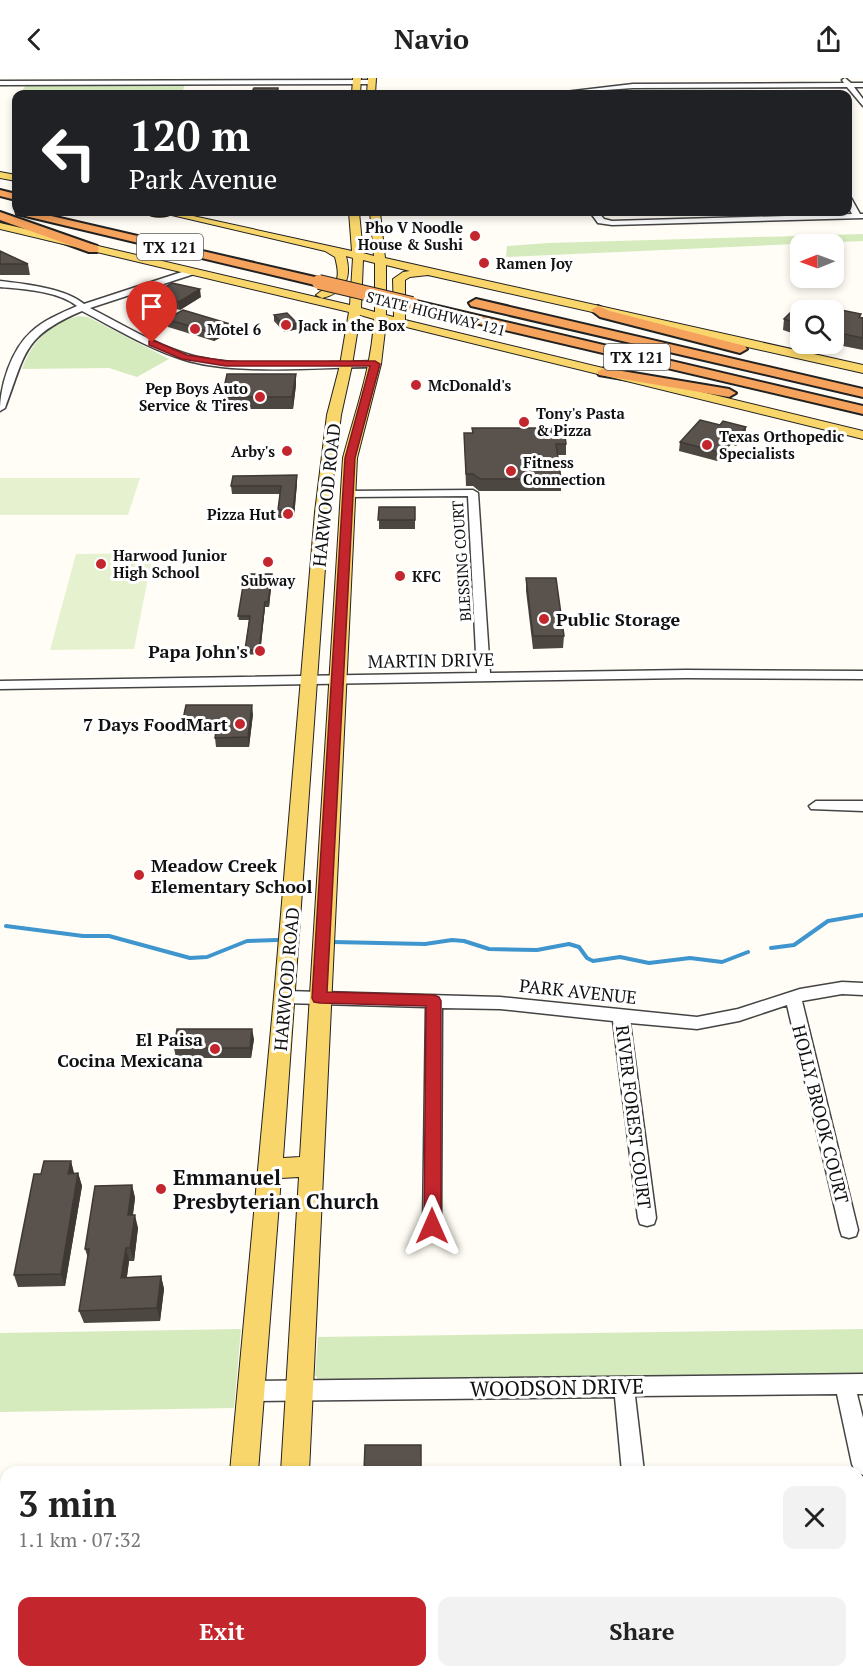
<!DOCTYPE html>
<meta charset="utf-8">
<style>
:root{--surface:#fff;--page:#f2f2f2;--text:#222;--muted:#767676;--accent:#c4262e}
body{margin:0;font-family:"PT Serif",serif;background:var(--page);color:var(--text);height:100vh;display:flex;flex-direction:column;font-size:22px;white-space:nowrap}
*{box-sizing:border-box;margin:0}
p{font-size:20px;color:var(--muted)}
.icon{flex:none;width:33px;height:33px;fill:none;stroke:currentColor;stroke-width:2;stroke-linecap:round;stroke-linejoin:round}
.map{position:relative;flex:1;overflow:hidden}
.side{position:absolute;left:0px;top:1388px;width:864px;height:212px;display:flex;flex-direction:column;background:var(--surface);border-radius:18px 18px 0 0;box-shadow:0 3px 9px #0003}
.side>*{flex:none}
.hud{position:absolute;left:12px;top:12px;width:840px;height:126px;border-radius:12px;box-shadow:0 3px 9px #0003;background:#202124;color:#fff;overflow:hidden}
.needle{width:39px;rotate:269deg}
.buttons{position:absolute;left:790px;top:156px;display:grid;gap:12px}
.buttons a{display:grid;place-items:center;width:54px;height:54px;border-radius:12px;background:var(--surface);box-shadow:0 3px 9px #0003;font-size:30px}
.pin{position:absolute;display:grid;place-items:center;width:51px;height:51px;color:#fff;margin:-62px -26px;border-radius:50% 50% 50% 0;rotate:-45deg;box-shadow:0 0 6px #0007}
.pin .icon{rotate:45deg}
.me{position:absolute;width:66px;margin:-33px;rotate:0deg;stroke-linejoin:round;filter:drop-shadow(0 0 4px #0008)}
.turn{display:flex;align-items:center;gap:21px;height:126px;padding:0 18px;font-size:27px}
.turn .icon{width:78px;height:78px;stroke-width:2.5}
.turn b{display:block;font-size:42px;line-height:51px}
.round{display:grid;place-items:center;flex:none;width:63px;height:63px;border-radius:12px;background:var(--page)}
.summary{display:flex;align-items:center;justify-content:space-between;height:102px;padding:0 18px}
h1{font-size:36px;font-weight:700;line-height:45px}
.button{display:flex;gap:12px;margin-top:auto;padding:12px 18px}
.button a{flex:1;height:69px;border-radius:12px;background:var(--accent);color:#fff;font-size:24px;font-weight:700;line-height:69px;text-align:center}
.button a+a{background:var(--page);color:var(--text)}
header{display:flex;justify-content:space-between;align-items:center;height:78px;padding:0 18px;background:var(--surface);font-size:27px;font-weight:700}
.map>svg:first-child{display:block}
</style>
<header><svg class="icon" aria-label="back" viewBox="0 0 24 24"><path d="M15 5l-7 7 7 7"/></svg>Navio<svg class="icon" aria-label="share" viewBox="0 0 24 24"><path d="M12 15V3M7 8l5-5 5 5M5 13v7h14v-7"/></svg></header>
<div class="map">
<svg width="863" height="1598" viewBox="0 0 863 1598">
<rect width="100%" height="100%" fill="#fffdf5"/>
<g fill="#d5ebbd">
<polygon points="185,6 182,16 20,16 26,7"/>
<polygon points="863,156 863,163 506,179 507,168 548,165"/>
<path d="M79 238 88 239 169 281 137 299 109 290 22 291C32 264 49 245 79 238Z"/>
<polygon points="241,1251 234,1330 0,1334 0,1255"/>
<polygon points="863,1251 863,1298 321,1305 315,1297 318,1259"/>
</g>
<g fill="#e6f2cf">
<polygon points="0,400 140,400 128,437 0,437"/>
<polygon points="153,475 134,571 50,572 76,476"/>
</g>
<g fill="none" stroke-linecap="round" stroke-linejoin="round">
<g stroke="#3f96cf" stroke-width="4">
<polyline points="6,848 83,858 109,858 190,880 207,879 247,863 277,862"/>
<polyline points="333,864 425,866 452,862 464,863 489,871 537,872 569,866 579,869 587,880 593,883 620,879 649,885 690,880 722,884 748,874"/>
<polyline points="771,870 794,867 828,843 863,837"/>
</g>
<defs>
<g id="minor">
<polygon points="845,0 851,5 863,5 863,9 854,9 863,21 863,28 847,9 633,10 548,16 633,6 844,5 842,2"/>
<polygon points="0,3 372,2 375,4 372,6 0,7"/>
<polygon points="848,120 851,120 860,136 863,136 863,140 612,147 598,145 590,134 598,134 604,141 612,143 852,136 848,128"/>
<path d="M191 191 195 194 194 196 90 230C122 246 155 267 190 277 240 291 322 284 375 283L380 286 375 289C320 289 233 298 182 281 147 270 115 250 82 233 23 258 26 274 5 330L0 333C0 308 11 272 31 254 44 242 61 235 77 228 58 213 24 211 0 209V203C25 206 65 210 84 226Z"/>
<polygon points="473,412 478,415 490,595 686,592 863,593 863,601 686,600 0,611 0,603 477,595 468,418 348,419 343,416 348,413"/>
<polygon points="816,723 863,723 863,733 811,731 809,728"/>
<polygon points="842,904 863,905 863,917 842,916 802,923 858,1152 856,1158 849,1160 842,1158 840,1152 787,927 739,943 697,951 630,945 656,1140 654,1146 647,1148 640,1146 638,1140 613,943 500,931 442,930 441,1148 439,1154 432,1156 425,1154 423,1148 426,929 285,925 279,923 277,919 279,915 285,913 500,919 697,939 738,931 800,911"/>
<polygon points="863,1296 863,1316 857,1316 863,1340 863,1397 855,1393 852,1386 837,1316 635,1318 644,1394 622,1394 615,1319 252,1323 245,1320 242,1313 245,1306 252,1303"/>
<rect x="0" y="1446" width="6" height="22"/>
<rect x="858" y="1528" width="5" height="22"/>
<polygon points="63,1593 87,1593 86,1598 62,1598"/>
</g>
<g id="major">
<polygon points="353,0 361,0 360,16 352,16"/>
<polygon points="368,0 376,0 375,16 367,16"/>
<polygon points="0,94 16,97 16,103 0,100"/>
<path d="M159 134H175L352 173 349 134H359L363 175 374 178 370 134H380L385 180 863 287V295L428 197 410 199 405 202V242L863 353V361L386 244 381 286 357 380 309 1394H281L299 1099 281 1100 258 1394H230L274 919 315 434 327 337 340 287 349 234 0 151V145L350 227 353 180 346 178C352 200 345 215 322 220L316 217C333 203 343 209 335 179L325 173ZM363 182 375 185V234L361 230ZM386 187 410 193 403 194 393 201 394 239 386 237ZM360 237 374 241C372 289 355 334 343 380L300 1079 283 1080 329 434 341 337 352 287Z"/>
<rect x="212" y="1593" width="30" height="5"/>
<polygon points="268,1593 298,1593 297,1598 267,1598"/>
</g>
<g id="highway">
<polygon points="0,112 16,116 16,122 0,118"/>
<polygon points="16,132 34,134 319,200 325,204 319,208 17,136"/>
<polygon points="0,134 97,168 99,171 97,174 89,174 0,142"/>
<path d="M147 134H172C167 139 152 139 147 134Z"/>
<polygon points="476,221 863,311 863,319 471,228 469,225"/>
<polygon points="412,222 863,328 863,336 407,229 405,226"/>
<polygon points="598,228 610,233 745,268 747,271 740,275 600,239 591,232"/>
<polygon points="604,290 729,311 736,315 729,319 599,297 597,294"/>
</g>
</defs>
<use href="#minor" stroke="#444" stroke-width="3"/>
<use href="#major" stroke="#222" stroke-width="2"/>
<use href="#highway" stroke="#222" stroke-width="4"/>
<use href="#minor" fill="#fff" fill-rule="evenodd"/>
<use href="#major" fill="#f9d66b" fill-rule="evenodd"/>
<use href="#highway" fill="#f5a25d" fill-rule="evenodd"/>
<defs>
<polyline id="highway-bridge" points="319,204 412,226"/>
</defs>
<use href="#highway-bridge" stroke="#222" stroke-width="16" stroke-linecap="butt"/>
<use href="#highway-bridge" stroke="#f5a25d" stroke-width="14"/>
</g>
<g fill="#4d4742">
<polygon points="0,173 28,186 30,197 0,197"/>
<polygon points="151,217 201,219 180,232 153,225"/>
<polygon points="801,224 861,236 860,239 863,240 863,272 833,266 834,266 834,232 801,232 801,259 794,258 795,256 783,252 784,241"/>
<polygon points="274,237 297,245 298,251 284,254 274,243"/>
<polygon points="166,241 230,246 231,254 214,263 168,249"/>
<polygon points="296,307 293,331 223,331 222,319"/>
<polygon points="720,347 746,349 745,357 736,368 731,366 717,383 679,373 680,364"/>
<polygon points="464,355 566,366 566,377 558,377 561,401 561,413 479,413 473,408 466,408"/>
<polygon points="297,397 297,405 294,440 278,440 278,432 280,416 232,416 231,408"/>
<rect x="379" y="429" width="36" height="22"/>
<polygon points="272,496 272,501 269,529 265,529 260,576 246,577 245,572 249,542 239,542 238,538"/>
<polygon points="526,500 564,558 563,570 533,571 526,513"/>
<polygon points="253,636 249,669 216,669 215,660 215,656 184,656 182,646"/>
<polygon points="254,961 251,980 176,980 174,970"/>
<polygon points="71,1083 74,1095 78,1095 82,1108 65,1208 18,1209 14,1197 41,1096"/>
<polygon points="132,1107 135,1120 133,1137 138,1150 134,1183 129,1183 127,1199 161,1198 164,1211 160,1243 84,1245 79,1233 88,1180 85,1171"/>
</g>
<g fill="#3f3936">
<polygon points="200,211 201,219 180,232 179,224"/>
<polygon points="297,245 298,251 284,254 284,248"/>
<polygon points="230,246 231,254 214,263 213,255"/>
<polygon points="296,296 296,307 293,331 292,319"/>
<polygon points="746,349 745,357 736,368 738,359"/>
<polygon points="732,357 731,366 717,383 718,374"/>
<polygon points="297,397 297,405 294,440 293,432"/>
<polygon points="272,496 272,501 269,529 268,524"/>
<polygon points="265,524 265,529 260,576 259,572"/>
<polygon points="252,627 253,636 249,669 248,659"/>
<polygon points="252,951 254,961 251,980 250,970"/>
<polygon points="71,1083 74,1096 68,1096"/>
<polygon points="78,1095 82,1108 65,1208 61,1196"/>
<polygon points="132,1107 135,1120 131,1150 128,1137"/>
<polygon points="135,1137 138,1150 134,1183 130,1170"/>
<polygon points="126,1170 129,1183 125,1212 121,1200"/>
<polygon points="161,1198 164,1211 160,1243 157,1230"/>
</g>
<g fill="#5a524d" stroke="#3f3936" stroke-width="1.5">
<polygon points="254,10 278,10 278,14 296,14 302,16 216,16 217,15 251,15"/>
<polygon points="0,173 28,186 0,186"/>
<polygon points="172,205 200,211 179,224 151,217"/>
<polygon points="801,224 861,236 859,239 863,240 863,260 834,254 834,232 801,232 801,248 796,247 797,245 784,241"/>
<polygon points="183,232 230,246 213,255 166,241"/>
<polygon points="287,235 297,245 284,248 274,237"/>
<polygon points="227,296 296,296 292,319 222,319"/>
<polygon points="700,342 720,347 723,343 746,349 738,359 732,357 718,374 680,364"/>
<polygon points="472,350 564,350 566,366 556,366 561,401 480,401 473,396 466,396 464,355 473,355"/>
<polygon points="297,397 293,432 278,432 281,408 231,408 233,398"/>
<polygon points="379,429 415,429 415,442 378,442"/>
<polygon points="245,496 272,496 268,524 265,524 259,572 245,572 250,538 238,538"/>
<polygon points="526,500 556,500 564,558 533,558"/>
<polygon points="186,627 252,627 248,659 215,660 217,646 182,646"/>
<polygon points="177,951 252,951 250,970 174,970"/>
<polygon points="44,1083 71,1083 68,1096 78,1095 61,1196 14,1197 34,1096 41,1096"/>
<polygon points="132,1107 128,1137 135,1137 130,1170 126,1170 121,1200 161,1198 157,1230 79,1233 89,1171 85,1171 95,1108"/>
<polygon points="365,1367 421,1367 421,1394 364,1394"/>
</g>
<polygon fill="#c4262e" stroke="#7f191e" stroke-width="1.5" points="152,262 187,277 226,283 375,283 380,286 355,380 327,914 434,917 439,919 441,923 441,1148 438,1153 432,1155 426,1153 424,1148 426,928 320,925 314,924 312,920 345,380 370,288 226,288 182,281 149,267 149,263"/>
<g fill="#c4262e" stroke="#fff" stroke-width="2">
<circle cx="475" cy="158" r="6"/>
<circle cx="484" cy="185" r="6"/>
<circle cx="286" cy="247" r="6"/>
<circle cx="195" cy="251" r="6"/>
<circle cx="416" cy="307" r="6"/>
<circle cx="260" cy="319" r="6"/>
<circle cx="524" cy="344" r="6"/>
<circle cx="707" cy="367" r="6"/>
<circle cx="287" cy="373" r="6"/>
<circle cx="511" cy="393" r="6"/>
<circle cx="288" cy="436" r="6"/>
<circle cx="268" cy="484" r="6"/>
<circle cx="101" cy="486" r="6"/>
<circle cx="400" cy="498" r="6"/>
<circle cx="544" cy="541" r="6"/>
<circle cx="260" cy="573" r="6"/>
<circle cx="240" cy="646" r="6"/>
<circle cx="139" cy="797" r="6"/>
<circle cx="215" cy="971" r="6"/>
<circle cx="161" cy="1111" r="6"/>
</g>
<g text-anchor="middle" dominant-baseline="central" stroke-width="6" stroke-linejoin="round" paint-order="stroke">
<g font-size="15" font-weight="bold" fill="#111" stroke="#fff" text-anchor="start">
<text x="463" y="149" text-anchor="end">Pho V Noodle<tspan x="463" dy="17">House &amp; Sushi</tspan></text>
<text x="496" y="185">Ramen Joy</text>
<text x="298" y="247">Jack in the Box</text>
<text x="207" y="251">Motel 6</text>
<text x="428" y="307">McDonald's</text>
<text x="248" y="310" text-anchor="end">Pep Boys Auto<tspan x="248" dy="17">Service &amp; Tires</tspan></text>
<text x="536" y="335">Tony's Pasta<tspan x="536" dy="17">&amp; Pizza</tspan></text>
<text x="719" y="358">Texas Orthopedic<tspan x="719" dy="17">Specialists</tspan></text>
<text x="275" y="373" text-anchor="end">Arby's</text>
<text x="523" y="384">Fitness<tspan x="523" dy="17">Connection</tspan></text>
<text x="276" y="436" text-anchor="end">Pizza Hut</text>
<text x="113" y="477">Harwood Junior<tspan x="113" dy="17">High School</tspan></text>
<text x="412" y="498">KFC</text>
<text x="268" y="502" text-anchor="middle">Subway</text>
</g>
<g font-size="15" fill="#111" stroke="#fff">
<text transform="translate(436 235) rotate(14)">STATE HIGHWAY 121</text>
<text transform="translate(461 483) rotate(-94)">BLESSING COURT</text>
</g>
<g fill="#fff" stroke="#585858" stroke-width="1.5">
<rect x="137" y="156" width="66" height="26" rx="4.5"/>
<rect x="604" y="266" width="66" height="26" rx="4.5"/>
</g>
<g font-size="16" font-weight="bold" fill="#111">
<text x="170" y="169">TX 121</text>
<text x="637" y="279">TX 121</text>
</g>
<g font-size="18" fill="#111" stroke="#fff">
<text transform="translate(326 417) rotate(-84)">HARWOOD ROAD</text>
<text transform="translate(431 582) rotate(-1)">MARTIN DRIVE</text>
<text transform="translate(286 901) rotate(-85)">HARWOOD ROAD</text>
<text transform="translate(578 913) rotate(6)">PARK AVENUE</text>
<text transform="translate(821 1036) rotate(76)">HOLLY BROOK COURT</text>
<text transform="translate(634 1039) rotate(83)">RIVER FOREST COURT</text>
</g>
<g font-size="18" font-weight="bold" fill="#111" stroke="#fff" text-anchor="end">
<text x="556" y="541" text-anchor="start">Public Storage</text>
<text x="248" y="573">Papa John's</text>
<text x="228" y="646">7 Days FoodMart</text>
<text x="151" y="787" text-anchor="start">Meadow Creek<tspan x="151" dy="21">Elementary School</tspan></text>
<text x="203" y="961">El Paisa<tspan x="203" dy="21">Cocina Mexicana</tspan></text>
</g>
<g font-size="21" font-weight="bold" fill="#111" stroke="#fff" text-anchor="start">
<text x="173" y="1099">Emmanuel<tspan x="173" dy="24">Presbyterian Church</tspan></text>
</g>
<g font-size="21" fill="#111" stroke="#fff">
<text transform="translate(557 1309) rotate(-1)">WOODSON DRIVE</text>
</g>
</g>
</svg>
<div class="buttons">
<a><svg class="needle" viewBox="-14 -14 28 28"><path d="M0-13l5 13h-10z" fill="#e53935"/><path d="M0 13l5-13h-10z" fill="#767676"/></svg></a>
<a><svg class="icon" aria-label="search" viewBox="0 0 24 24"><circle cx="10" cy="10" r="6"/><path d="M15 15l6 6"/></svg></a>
</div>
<div class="pin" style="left:152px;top:265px;background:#d93025"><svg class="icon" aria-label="arrive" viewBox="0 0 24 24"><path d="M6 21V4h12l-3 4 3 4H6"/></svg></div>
<svg class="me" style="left:432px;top:1148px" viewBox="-20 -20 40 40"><path d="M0-17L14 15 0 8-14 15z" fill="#c4262e" stroke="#fff" stroke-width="4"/></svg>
<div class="hud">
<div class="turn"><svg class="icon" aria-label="left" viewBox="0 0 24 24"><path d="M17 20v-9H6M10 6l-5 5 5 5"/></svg><div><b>120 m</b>Park Avenue</div></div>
</div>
<section class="side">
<div class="summary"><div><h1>3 min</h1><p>1.1 km · 07:32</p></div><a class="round"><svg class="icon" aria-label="close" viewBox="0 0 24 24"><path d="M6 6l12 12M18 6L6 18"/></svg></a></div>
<div class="button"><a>Exit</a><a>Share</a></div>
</section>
</div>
